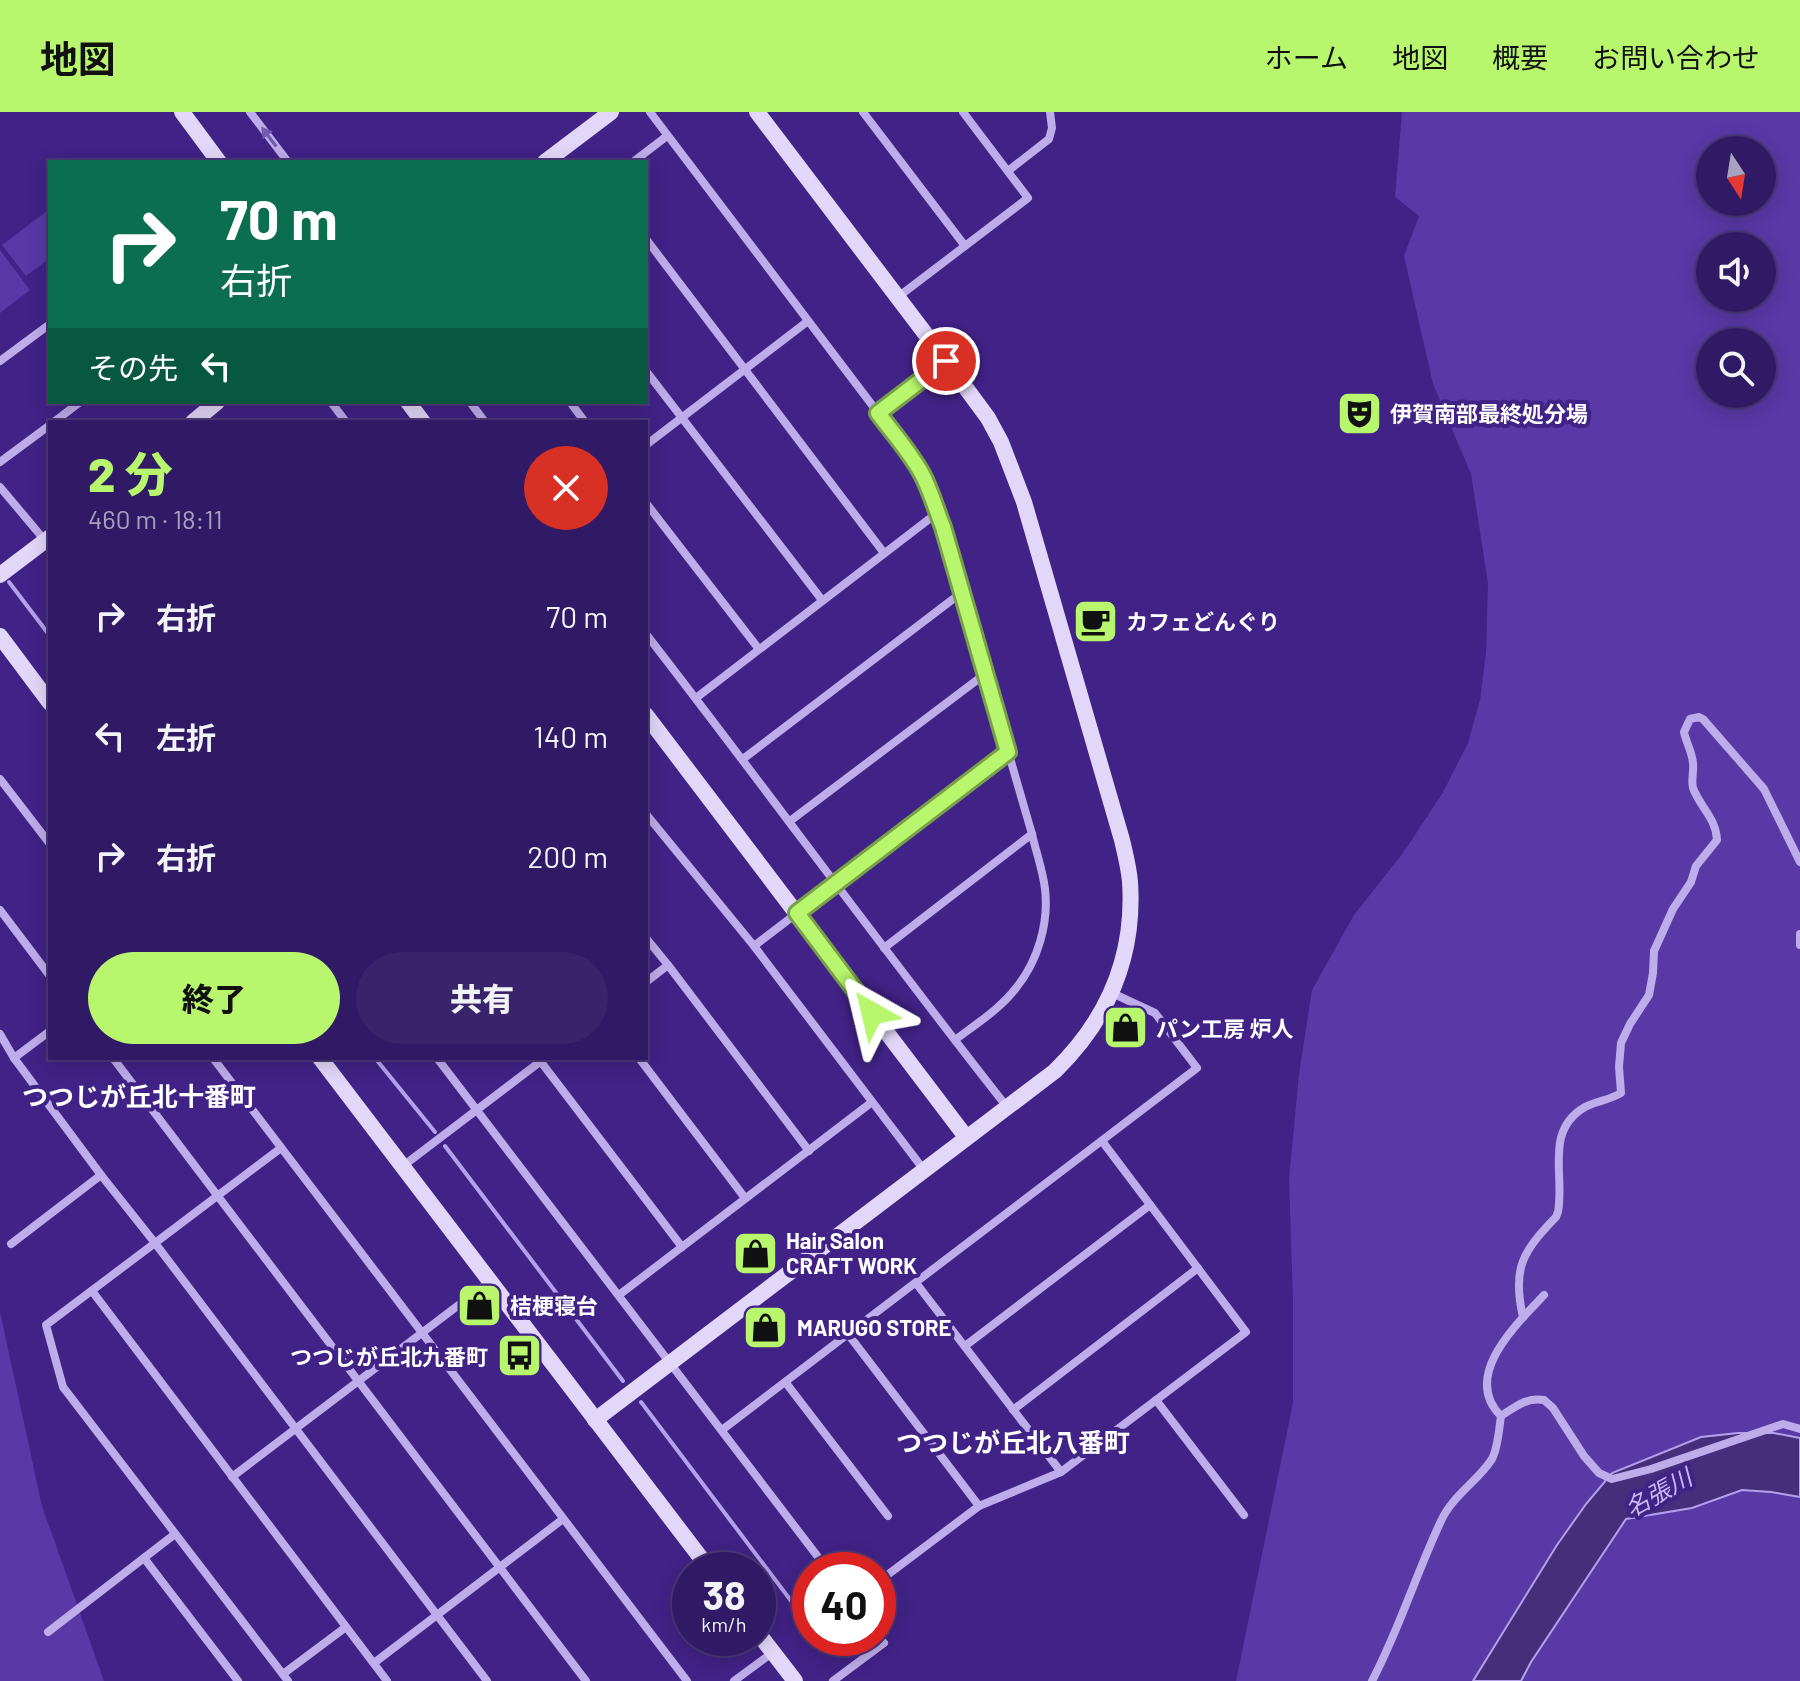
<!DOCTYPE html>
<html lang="ja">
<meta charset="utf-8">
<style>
:root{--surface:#311a65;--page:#39236b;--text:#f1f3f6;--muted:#a8a1bf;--line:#4c3879;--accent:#b8f66e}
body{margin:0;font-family:Barlow,"Noto Sans JP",sans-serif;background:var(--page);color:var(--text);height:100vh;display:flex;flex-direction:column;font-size:30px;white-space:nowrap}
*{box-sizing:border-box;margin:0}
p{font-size:26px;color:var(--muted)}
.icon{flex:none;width:44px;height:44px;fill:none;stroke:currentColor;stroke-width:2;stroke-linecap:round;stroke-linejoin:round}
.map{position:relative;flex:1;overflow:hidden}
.details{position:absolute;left:48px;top:308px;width:600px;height:640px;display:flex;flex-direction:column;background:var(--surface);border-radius:0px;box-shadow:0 4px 20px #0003,0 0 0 2px var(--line)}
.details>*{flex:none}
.hud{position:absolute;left:48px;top:48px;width:600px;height:244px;border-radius:0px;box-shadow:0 4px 20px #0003,0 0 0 2px var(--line);background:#0b6e4f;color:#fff;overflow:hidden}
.needle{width:52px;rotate:168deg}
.buttons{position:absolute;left:1696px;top:24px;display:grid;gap:16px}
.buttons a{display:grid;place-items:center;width:80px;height:80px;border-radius:50%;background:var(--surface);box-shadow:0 4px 20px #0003,0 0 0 2px var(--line);font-size:40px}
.speed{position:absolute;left:672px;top:1440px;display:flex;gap:16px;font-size:40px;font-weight:700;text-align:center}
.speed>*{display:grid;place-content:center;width:104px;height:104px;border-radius:50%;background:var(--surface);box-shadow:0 4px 20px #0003,0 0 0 2px var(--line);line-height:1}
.speed small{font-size:20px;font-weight:400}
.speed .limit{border:12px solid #d22;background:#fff;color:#111}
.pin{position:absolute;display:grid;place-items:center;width:68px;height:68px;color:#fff;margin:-34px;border:4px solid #fff;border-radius:50%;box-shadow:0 2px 8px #0007}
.me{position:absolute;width:88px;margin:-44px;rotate:323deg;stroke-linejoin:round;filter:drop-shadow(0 0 6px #0008)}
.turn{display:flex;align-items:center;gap:28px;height:168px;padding:0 40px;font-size:36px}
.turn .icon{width:104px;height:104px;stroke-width:2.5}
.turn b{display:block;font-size:56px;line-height:68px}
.then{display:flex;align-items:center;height:76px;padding:0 40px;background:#0003;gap:16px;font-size:30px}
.round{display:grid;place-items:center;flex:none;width:84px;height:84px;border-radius:42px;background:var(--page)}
.head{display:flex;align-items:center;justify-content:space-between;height:136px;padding:0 40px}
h1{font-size:48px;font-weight:800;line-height:60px;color:var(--accent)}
.action{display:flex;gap:16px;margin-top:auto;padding:16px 40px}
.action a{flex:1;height:92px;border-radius:48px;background:var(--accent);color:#111;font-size:32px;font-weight:800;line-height:92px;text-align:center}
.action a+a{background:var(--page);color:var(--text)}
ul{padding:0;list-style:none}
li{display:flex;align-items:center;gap:24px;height:120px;padding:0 40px}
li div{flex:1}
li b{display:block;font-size:30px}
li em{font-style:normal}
header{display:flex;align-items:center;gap:48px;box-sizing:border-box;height:112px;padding:0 40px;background:var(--accent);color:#111}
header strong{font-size:38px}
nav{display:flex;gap:44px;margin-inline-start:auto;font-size:28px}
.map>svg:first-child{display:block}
</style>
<header>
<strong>地図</strong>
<nav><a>ホーム</a><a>地図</a><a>概要</a><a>お問い合わせ</a></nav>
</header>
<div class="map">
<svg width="1800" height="1569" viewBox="0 0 1800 1569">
<rect width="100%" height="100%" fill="#412287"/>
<g fill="#5939a6" fill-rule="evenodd">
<path d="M1402 0H1800V1569H1236L1293 1291V1189L1289 1067 1299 962 1312 878 1354 803 1403 741 1442 682 1468 631 1480 588 1486 541 1488 471 1471 362 1433 272 1404 144 1419 104 1395 85ZM1710 38H1762V90H1710ZM1710 134H1762V186H1710ZM1710 230H1762V282H1710Z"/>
<polygon points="50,97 50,146 26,164 2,133"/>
<polygon points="0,138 30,178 0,201"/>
<polygon points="0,1200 42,1394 104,1569 0,1569"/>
</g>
<polygon fill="#462e7a" stroke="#b5a0eb" stroke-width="2" points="1738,1321 1774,1321 1800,1326 1800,1385 1771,1380 1742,1378 1692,1396 1626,1407 1531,1550 1521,1569 1473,1569 1557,1433 1586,1392 1612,1361 1701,1325"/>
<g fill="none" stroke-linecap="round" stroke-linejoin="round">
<g stroke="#b5a0eb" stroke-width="4">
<polyline points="9,470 50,524"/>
<polyline points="375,946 435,1020"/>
<polyline points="445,1034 623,1269"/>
<polyline points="641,1290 810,1514"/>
</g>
<g stroke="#bfacea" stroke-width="8">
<polyline points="250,0 288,50"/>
<path d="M650 0 910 343 922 363 943 415 1032 722C1036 740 1043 759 1045 777 1049 811 1038 849 1016 876 1000 897 976 912 955 928"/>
<polyline points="863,0 965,134"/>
<polyline points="633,50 667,24"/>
<polyline points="1008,59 1049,27 1052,16 1050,0"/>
<polyline points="646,127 884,441"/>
<polyline points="898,185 1028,86 963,0"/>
<polyline points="0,249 50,212"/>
<polyline points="646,259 822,488"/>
<polyline points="331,290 346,310"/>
<polyline points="470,290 485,310"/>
<polyline points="570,290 585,310"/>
<polyline points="878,301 946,249"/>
<polyline points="54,310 80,290"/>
<polyline points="646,333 808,209"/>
<polyline points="0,350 50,313"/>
<polyline points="0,375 47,431"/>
<polyline points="646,391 758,536"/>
<path d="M646 522C767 678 884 839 1007 995"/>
<polyline points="696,586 937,401"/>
<polyline points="743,647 961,481"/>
<polyline points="0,667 50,732"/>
<polyline points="646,702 754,834 924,1058"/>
<polyline points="790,709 985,562"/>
<polyline points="0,798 50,864"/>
<polyline points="1800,822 1800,833"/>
<polyline points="646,826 668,853 646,870"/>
<polyline points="754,834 1008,640"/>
<polyline points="884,836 1032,722"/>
<polyline points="668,853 809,1039"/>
<polyline points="0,922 14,946 101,1063 155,1131 46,1213 63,1275 288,1569"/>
<polyline points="14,946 50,919"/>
<polyline points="113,946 586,1569"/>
<polyline points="213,946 687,1569"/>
<polyline points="437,946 828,1458"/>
<polyline points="538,946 682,1135"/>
<polyline points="639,946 745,1086"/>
<polyline points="281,1036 155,1131 487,1569"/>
<polyline points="403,1054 545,946"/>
<polyline points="11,1132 101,1063"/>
<polyline points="916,1171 1061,1360"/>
<polyline points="92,1179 387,1569"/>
<polyline points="619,1183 872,990"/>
<path d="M1523 1205C1512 1157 1522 1140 1556 1105L1558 1100C1565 1062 1544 1019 1585 995 1596 989 1610 988 1621 981L1619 955 1621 931 1630 912 1649 883 1653 861 1654 839 1673 797 1691 770 1696 754 1717 728C1716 706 1700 695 1693 676 1691 668 1694 659 1693 651 1692 640 1686 630 1684 620L1690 607 1699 605 1703 607 1764 677 1800 750"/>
<polyline points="848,1222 979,1394"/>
<polyline points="965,1234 1150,1093"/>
<polyline points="786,1271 888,1404"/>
<polyline points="1156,1288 1244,1403"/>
<polyline points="1013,1298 1198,1156"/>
<path d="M1501 1304C1461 1264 1516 1213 1544 1183"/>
<polyline points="722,1318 1197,956 1155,901 1112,881"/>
<polyline points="232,1365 489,1170"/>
<polyline points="144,1446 238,1569"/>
<polyline points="878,1470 979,1394 1061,1360 1246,1220 1102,1029"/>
<polyline points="48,1520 175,1422"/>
<polyline points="374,1551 563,1407"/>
<polyline points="283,1562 346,1515"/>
<polyline points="734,1569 772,1541"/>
<polyline points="833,1569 884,1531 878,1524"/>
<path d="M1372 1569C1399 1518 1416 1462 1441 1409 1452 1384 1478 1369 1492 1347 1498 1336 1499 1317 1501 1304 1515 1295 1526 1285 1544 1288L1553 1296 1584 1344 1599 1361 1612 1367 1651 1357 1783 1312 1800 1317"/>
</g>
<g stroke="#e2d7f8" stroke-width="16">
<polyline points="182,0 219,50"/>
<polyline points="545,50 611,0"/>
<polyline points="408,290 423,310"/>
<polyline points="193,310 217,290"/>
<polyline points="0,463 50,425"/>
<polyline points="0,524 50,591"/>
<polyline points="646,603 966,1025"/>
<polyline points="320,946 710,1458"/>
<path d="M595 1308 1055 959C1108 907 1135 845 1130 770 1129 756 1125 741 1122 728L1024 390 1001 330 988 306 946 249 757 0"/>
<polyline points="758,1521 795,1569"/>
</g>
</g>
<defs><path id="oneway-solid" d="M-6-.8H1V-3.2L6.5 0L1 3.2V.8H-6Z" transform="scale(2)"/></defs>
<use fill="#7359af" href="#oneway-solid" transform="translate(269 25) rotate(-127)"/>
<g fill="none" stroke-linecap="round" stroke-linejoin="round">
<defs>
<path id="route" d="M872 901 797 801 1008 640 943 415C936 398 931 379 922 362 910 340 893 321 878 301L946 249"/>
</defs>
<use href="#route" stroke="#78a048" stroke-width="20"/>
<use href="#route" stroke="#b8f66e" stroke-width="14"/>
</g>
<defs>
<symbol id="theatre-square" viewBox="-11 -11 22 22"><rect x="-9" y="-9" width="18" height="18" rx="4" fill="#b8f66e" stroke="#412287"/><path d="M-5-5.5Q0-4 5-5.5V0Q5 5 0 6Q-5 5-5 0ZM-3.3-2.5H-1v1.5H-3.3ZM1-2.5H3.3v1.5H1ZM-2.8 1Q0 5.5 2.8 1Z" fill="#111"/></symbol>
<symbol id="cafe-square" viewBox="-11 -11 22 22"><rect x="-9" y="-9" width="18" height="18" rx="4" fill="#b8f66e" stroke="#412287"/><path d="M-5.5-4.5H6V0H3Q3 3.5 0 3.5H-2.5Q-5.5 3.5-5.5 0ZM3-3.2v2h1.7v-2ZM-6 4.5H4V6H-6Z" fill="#111"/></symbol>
<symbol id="shop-square" viewBox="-11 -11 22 22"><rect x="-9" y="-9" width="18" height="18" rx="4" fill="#b8f66e" stroke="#412287"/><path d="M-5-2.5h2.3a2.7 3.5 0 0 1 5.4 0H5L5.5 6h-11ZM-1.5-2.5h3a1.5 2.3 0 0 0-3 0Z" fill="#111"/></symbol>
<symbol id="bus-square" viewBox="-11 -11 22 22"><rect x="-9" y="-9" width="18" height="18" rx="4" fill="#b8f66e" stroke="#412287"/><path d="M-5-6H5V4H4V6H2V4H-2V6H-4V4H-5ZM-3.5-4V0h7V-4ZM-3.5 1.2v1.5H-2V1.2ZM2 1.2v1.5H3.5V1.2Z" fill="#111"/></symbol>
</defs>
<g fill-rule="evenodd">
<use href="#theatre-square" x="1334" y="276" width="51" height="51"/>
<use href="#cafe-square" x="1070" y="484" width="51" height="51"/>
<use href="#shop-square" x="1100" y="890" width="51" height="51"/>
<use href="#shop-square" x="730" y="1116" width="51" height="51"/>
<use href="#shop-square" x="454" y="1168" width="51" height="51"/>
<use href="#shop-square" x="740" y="1190" width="51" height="51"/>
<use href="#bus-square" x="494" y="1218" width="51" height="51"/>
</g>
<g text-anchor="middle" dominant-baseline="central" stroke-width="8" stroke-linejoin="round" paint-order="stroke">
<g font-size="22" font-weight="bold" fill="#fff" stroke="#412287" text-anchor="start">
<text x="1390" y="301">伊賀南部最終処分場</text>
<text x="1126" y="509">カフェどんぐり</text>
<text x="1156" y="916">パン工房 炉人</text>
<text x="786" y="1128">Hair Salon<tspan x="786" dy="25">CRAFT WORK</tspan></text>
<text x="510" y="1193">桔梗寝台</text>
<text x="797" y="1215">MARUGO STORE</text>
<text x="488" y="1244" text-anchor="end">つつじが丘北九番町</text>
</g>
<g font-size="24" font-style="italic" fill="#c9b8f1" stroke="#412287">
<text transform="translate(1658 1380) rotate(-29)">名張川</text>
</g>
<g font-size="26" font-weight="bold" fill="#fff" stroke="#412287">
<text x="139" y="983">つつじが丘北十番町</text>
<text x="1013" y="1329">つつじが丘北八番町</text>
</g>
</g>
</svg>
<div class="buttons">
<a><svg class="needle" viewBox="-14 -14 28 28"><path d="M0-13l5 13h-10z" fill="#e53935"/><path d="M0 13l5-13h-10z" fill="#a8a1bf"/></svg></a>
<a><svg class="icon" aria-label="sound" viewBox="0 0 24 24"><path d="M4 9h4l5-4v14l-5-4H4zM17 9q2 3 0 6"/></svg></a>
<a><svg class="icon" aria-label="search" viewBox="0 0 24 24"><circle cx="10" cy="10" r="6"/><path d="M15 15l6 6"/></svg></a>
</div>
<div class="speed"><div>38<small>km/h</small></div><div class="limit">40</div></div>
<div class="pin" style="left:946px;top:249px;background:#d93025"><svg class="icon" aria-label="arrive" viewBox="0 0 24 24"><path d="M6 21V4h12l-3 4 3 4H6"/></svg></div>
<svg class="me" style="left:872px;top:901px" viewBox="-20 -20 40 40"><path d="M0-17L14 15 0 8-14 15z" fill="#b8f66e" stroke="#fff" stroke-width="4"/></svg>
<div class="hud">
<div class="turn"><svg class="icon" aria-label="right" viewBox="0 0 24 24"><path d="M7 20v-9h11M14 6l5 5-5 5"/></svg><div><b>70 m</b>右折</div></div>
<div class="then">その先<svg class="icon" aria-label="left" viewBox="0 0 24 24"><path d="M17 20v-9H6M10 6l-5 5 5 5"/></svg></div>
</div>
<section class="details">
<div class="head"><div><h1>2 分</h1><p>460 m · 18:11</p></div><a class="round" style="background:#d93025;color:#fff"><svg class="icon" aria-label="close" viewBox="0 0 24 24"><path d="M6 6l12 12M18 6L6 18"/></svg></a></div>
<ul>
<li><svg class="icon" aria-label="right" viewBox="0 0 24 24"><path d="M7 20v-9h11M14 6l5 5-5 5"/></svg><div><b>右折</b></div><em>70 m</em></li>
<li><svg class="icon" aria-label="left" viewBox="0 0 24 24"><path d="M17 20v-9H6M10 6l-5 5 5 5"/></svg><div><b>左折</b></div><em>140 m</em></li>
<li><svg class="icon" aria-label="right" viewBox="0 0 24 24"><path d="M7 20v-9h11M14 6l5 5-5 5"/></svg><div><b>右折</b></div><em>200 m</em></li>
</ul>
<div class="action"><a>終了</a><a>共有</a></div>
</section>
</div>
